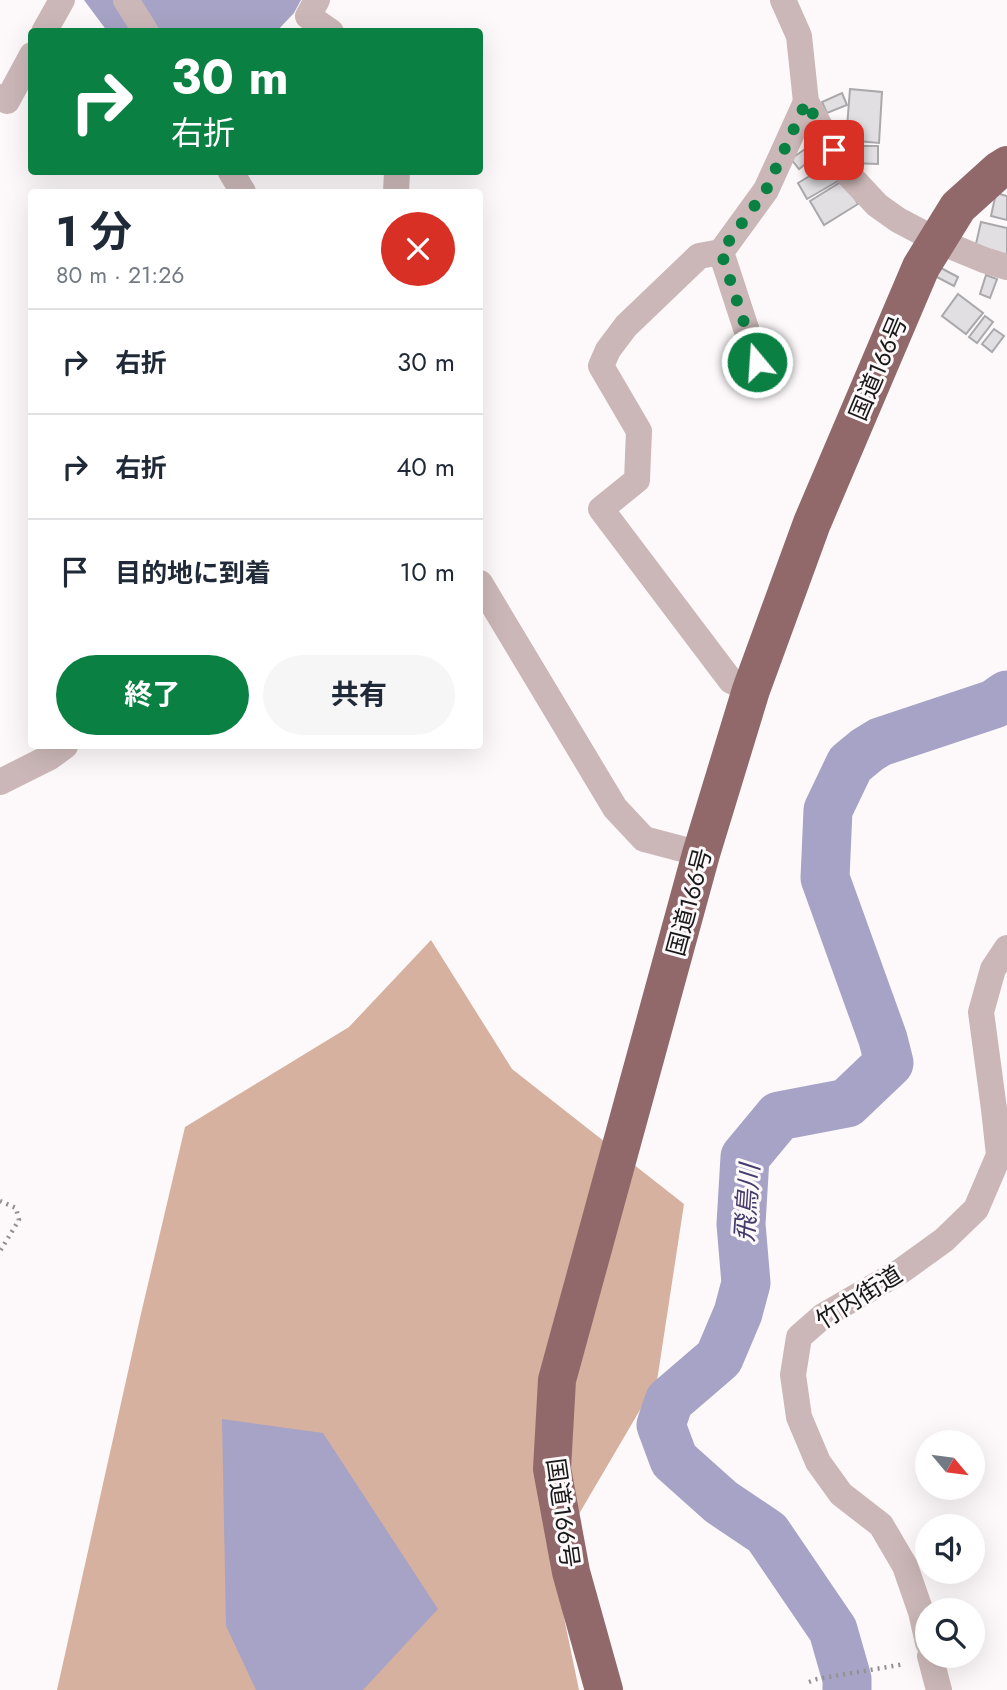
<!DOCTYPE html>
<html lang="ja">
<meta charset="utf-8">
<style>
:root{--surface:#fff;--page:#f6f6f7;--text:#1f2937;--muted:#747a83;--line:#e0e1e3;--accent:#0b8043}
body{margin:0;font-family:Jost,"Noto Sans JP",sans-serif;background:var(--page);color:var(--text);height:100vh;display:flex;flex-direction:column;font-size:26px;white-space:nowrap}
*{box-sizing:border-box;margin:0}
p{font-size:23px;color:var(--muted)}
.icon{flex:none;width:38px;height:38px;fill:none;stroke:currentColor;stroke-width:2;stroke-linecap:round;stroke-linejoin:round}
.map{position:relative;flex:1;overflow:hidden}
.sheet{position:absolute;left:28px;top:189px;width:455px;height:560px;display:flex;flex-direction:column;background:var(--surface);border-radius:7px;box-shadow:0 7px 28px #0002}
.sheet>*{flex:none}
.hud{position:absolute;left:28px;top:28px;width:455px;height:147px;border-radius:7px;box-shadow:0 7px 28px #0002;background:#0b8043;color:#fff;overflow:hidden}
.needle{width:46px;rotate:119deg}
.controls{position:absolute;left:915px;top:1430px;display:grid;gap:14px}
.controls a{display:grid;place-items:center;width:70px;height:70px;border-radius:50%;background:var(--surface);box-shadow:0 7px 28px #0002;font-size:35px}
.pin{position:absolute;display:grid;place-items:center;width:60px;height:60px;color:#fff;margin:-30px;border-radius:14px;box-shadow:0 4px 10px #0006}
.me{position:absolute;width:77px;margin:-38px;rotate:342deg;stroke-linejoin:round;filter:drop-shadow(0 0 5px #0008)}
.turn{display:flex;align-items:center;gap:24px;height:147px;padding:0 28px;font-size:32px}
.turn .icon{width:91px;height:91px;stroke-width:2.5}
.turn b{display:block;font-size:49px;line-height:60px}
.round{display:grid;place-items:center;flex:none;width:74px;height:74px;border-radius:37px;background:var(--page)}
.head{display:flex;align-items:center;justify-content:space-between;height:119px;padding:0 28px}
h1{font-size:42px;font-weight:700;line-height:52px}
.cta{display:flex;gap:14px;margin-top:auto;padding:14px 28px}
.cta a{flex:1;height:80px;border-radius:42px;background:var(--accent);color:#fff;font-size:28px;font-weight:700;line-height:80px;text-align:center}
.cta a+a{background:var(--page);color:var(--text)}
ul{padding:0;list-style:none}
li{display:flex;align-items:center;gap:21px;height:105px;padding:0 28px;border-top:2px solid var(--line)}
li div{flex:1}
li b{display:block;font-size:26px}
li em{font-style:normal}
.map>svg:first-child{display:block}
</style>
<div class="map">
<svg width="1007" height="1690" viewBox="0 0 1007 1690">
<rect width="100%" height="100%" fill="#fdf9fb"/>
<polygon fill="#d6b19f" points="431,940 512,1069 684,1204 657,1381 552,1560 579,1690 57,1690 140,1318 185,1127 349,1027"/>
<g fill="#a6a3c6">
<polygon points="84,0 301,0 294,13 276,32 107,31"/>
<polygon points="222,1419 323,1433 438,1609 363,1690 256,1690 226,1626"/>
</g>
<g fill="none" stroke-linecap="round" stroke-linejoin="round">
<polyline stroke="#a6a3c6" stroke-width="49" points="847,1690 847,1679 833,1630 767,1533 721,1502 674,1460 661,1425 669,1401 719,1358 738,1313 746,1283 741,1224 745,1157 779,1116 847,1103 889,1063 883,1039 825,878 828,810 850,764 867,750 880,742 994,704 1007,695"/>
</g>
<g fill="#e1dfe2" stroke="#aaa8ab" stroke-width="2">
<polygon points="850,89 882,92 879,143 846,140"/>
<polygon points="842,93 847,105 827,113 822,102"/>
<polygon points="815,142 822,151 799,169 791,159"/>
<polygon points="851,146 878,146 878,164 850,163"/>
<polygon points="828,165 838,181 807,199 798,183"/>
<polygon points="844,180 858,204 824,225 810,201"/>
<polygon points="996,193 1007,196 1007,220 991,216"/>
<polygon points="981,222 1007,228 1007,256 975,248"/>
<polygon points="939,267 958,277 954,286 935,276"/>
<polygon points="986,275 997,279 990,298 980,294"/>
<polygon points="958,294 983,313 966,334 942,316"/>
<polygon points="985,316 993,322 977,343 969,337"/>
<polygon points="994,329 1004,336 992,352 982,344"/>
</g>
<g fill="none" stroke-linecap="round" stroke-linejoin="round">
<g stroke="#929091" stroke-width="4.5" stroke-dasharray="2 5" stroke-linecap="butt">
<polyline points="0,1201 16,1208 19,1220 0,1251"/>
<polyline points="809,1682 817,1679 905,1664"/>
</g>
<g stroke="#cbb7b7" stroke-width="26">
<polyline points="126,0 146,32"/>
<polyline points="317,0 308,16 331,32"/>
<polyline points="783,0 799,36 806,102 848,174 877,205 898,220 938,241 984,260 1007,267"/>
<polyline points="44,32 62,0"/>
<polyline points="0,97 7,101 32,55"/>
<polyline points="231,172 243,192"/>
<polyline points="396,192 397,172"/>
<polyline points="721,252 699,256 626,326 608,350 601,366 639,431 637,480 601,509 731,681 751,690"/>
<polyline points="757,362 721,252 766,190 806,102"/>
<polyline points="480,583 615,808 644,839 701,854"/>
<polyline points="0,782 50,757 65,746"/>
<polyline points="928,1643 921,1612 905,1566 881,1525 841,1494 818,1462 799,1417 793,1375 799,1337 823,1316 901,1271 944,1240 976,1209 999,1155 994,1109 981,1012 993,969 1007,948"/>
<polyline points="930,1656 939,1690"/>
</g>
<polyline stroke="#91696a" stroke-width="38" points="604,1690 571,1572 552,1469 557,1380 701,854 751,690 812,523 921,267 958,207 999,170 1007,165"/>
</g>
<g fill="none" stroke-linecap="round" stroke-linejoin="round">
<polyline stroke="#0b8043" stroke-width="12" stroke-dasharray="0 21.6" points="757,362 721,252 766,190 806,102 834,150"/>
</g>
<g text-anchor="middle" dominant-baseline="central" stroke-width="6" stroke-linejoin="round" paint-order="stroke">
<g font-size="24" fill="#191818" stroke="#fdf9fb">
<text transform="translate(878 368) rotate(-67)">国道166号</text>
<text transform="translate(689 902) rotate(-75)">国道166号</text>
<text transform="translate(859 1297) rotate(-32)">竹内街道</text>
<text transform="translate(563 1513) rotate(82)">国道166号</text>
</g>
<g font-size="26" font-style="italic" fill="#433c6c" stroke="#fdf9fb">
<text transform="translate(747 1203) rotate(-86)">飛鳥川</text>
</g>
</g>
</svg>
<div class="controls">
<a><svg class="needle" viewBox="-14 -14 28 28"><path d="M0-13l5 13h-10z" fill="#e53935"/><path d="M0 13l5-13h-10z" fill="#747a83"/></svg></a>
<a><svg class="icon" aria-label="sound" viewBox="0 0 24 24"><path d="M4 9h4l5-4v14l-5-4H4zM17 9q2 3 0 6"/></svg></a>
<a><svg class="icon" aria-label="search" viewBox="0 0 24 24"><circle cx="10" cy="10" r="6"/><path d="M15 15l6 6"/></svg></a>
</div>
<div class="pin" style="left:834px;top:150px;background:#d93025"><svg class="icon" aria-label="arrive" viewBox="0 0 24 24"><path d="M6 21V4h12l-3 4 3 4H6"/></svg></div>
<svg class="me" style="left:757px;top:362px" viewBox="-20 -20 40 40"><circle r="17" fill="#0b8043" stroke="#fff" stroke-width="3"/><path d="M0-11L8 9 0 5-8 9z" fill="#fff"/></svg>
<div class="hud">
<div class="turn"><svg class="icon" aria-label="right" viewBox="0 0 24 24"><path d="M7 20v-9h11M14 6l5 5-5 5"/></svg><div><b>30 m</b>右折</div></div>
</div>
<section class="sheet">
<div class="head"><div><h1>1 分</h1><p>80 m · 21:26</p></div><a class="round" style="background:#d93025;color:#fff"><svg class="icon" aria-label="close" viewBox="0 0 24 24"><path d="M6 6l12 12M18 6L6 18"/></svg></a></div>
<ul>
<li><svg class="icon" aria-label="right" viewBox="0 0 24 24"><path d="M7 20v-9h11M14 6l5 5-5 5"/></svg><div><b>右折</b></div><em>30 m</em></li>
<li><svg class="icon" aria-label="right" viewBox="0 0 24 24"><path d="M7 20v-9h11M14 6l5 5-5 5"/></svg><div><b>右折</b></div><em>40 m</em></li>
<li><svg class="icon" aria-label="arrive" viewBox="0 0 24 24"><path d="M6 21V4h12l-3 4 3 4H6"/></svg><div><b>目的地に到着</b></div><em>10 m</em></li>
</ul>
<div class="cta"><a>終了</a><a>共有</a></div>
</section>
</div>
